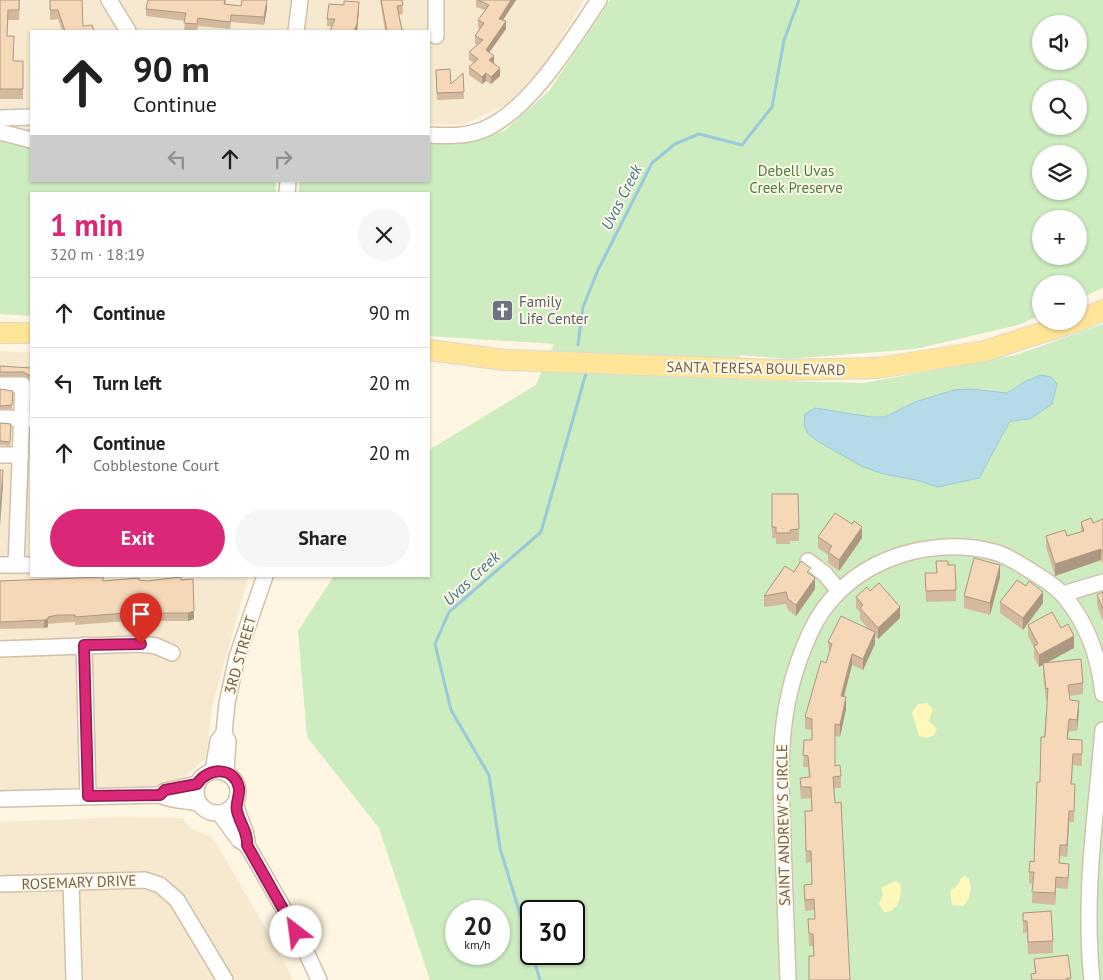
<!DOCTYPE html>
<meta charset="utf-8">
<style>
:root{--surface:#fff;--page:#f6f6f6;--text:#202124;--muted:#757577;--line:#e0e0e0;--accent:#db2777}
body{margin:0;font-family:"PT Sans",sans-serif;background:var(--page);color:var(--text);height:100vh;display:flex;flex-direction:column;font-size:19px;white-space:nowrap}
*{box-sizing:border-box;margin:0}
p{font-size:16px;color:var(--muted)}
.icon{flex:none;width:28px;height:28px;fill:none;stroke:currentColor;stroke-width:2;stroke-linecap:round;stroke-linejoin:round}
.map{position:relative;flex:1;overflow:hidden}
.details{position:absolute;left:30px;top:192px;width:400px;height:385px;display:flex;flex-direction:column;background:var(--surface);border-radius:0px;box-shadow:0 1px 4px #0004}
.details>*{flex:none}
.guide{position:absolute;left:30px;top:30px;width:400px;height:152px;border-radius:0px;box-shadow:0 1px 4px #0004;background:#fff;color:var(--text);overflow:hidden}
.fabs{position:absolute;left:1032px;top:15px;display:grid;gap:10px}
.fabs a{display:grid;place-items:center;width:55px;height:55px;border-radius:50%;background:var(--surface);box-shadow:0 1px 4px #0004;font-size:25px}
.speed{position:absolute;left:445px;top:900px;display:flex;gap:10px;font-size:25px;font-weight:700;text-align:center}
.speed>*{display:grid;place-content:center;width:65px;height:65px;border-radius:50%;background:var(--surface);box-shadow:0 1px 4px #0004;line-height:1}
.speed small{font-size:12px;font-weight:400}
.speed .limit{border:2px solid #111;border-radius:8px;background:#fff;color:#111}
.pin{position:absolute;display:grid;place-items:center;width:42px;height:42px;color:#fff;margin:-51px -21px;border-radius:50% 50% 50% 0;rotate:-45deg;box-shadow:0 0 5px #0007}
.pin .icon{rotate:45deg}
.me{position:absolute;width:55px;margin:-28px;rotate:330deg;stroke-linejoin:round;filter:drop-shadow(0 0 4px #0008)}
.turn{display:flex;align-items:center;gap:18px;height:105px;padding:0 20px;font-size:22px}
.turn .icon{width:65px;height:65px;stroke-width:2.5}
.turn b{display:block;font-size:35px;line-height:42px}
.lanes{display:flex;align-items:center;height:48px;padding:0 20px;background:#0003;justify-content:center;gap:25px;direction:ltr}
.lanes .off{opacity:.35}
.round{display:grid;place-items:center;flex:none;width:52px;height:52px;border-radius:26px;background:var(--page)}
.headline{display:flex;align-items:center;justify-content:space-between;height:85px;padding:0 20px}
h1{font-size:30px;font-weight:600;line-height:38px;color:var(--accent)}
.cta{display:flex;gap:10px;margin-top:auto;padding:10px 20px}
.cta a{flex:1;height:58px;border-radius:30px;background:var(--accent);color:#fff;font-size:20px;font-weight:600;line-height:58px;text-align:center}
.cta a+a{background:var(--page);color:var(--text)}
ul{padding:0;list-style:none}
li{display:flex;align-items:center;gap:15px;height:70px;padding:0 20px;border-top:1px solid var(--line)}
li div{flex:1}
li b{display:block;font-size:19px}
li em{font-style:normal}
.map>svg:first-child{display:block}
</style>
<div class="map">
<svg width="1103" height="980" viewBox="0 0 1103 980">
<rect width="100%" height="100%" fill="#fef6e2"/>
<g fill="#f6e9d0">
<polygon points="0,0 584,0 547,64 508,104 462,125 429,124 429,31 31,31 31,134 0,126"/>
<polygon points="0,351 31,353 31,576 247,576 247,582 212,707 206,758 175,785 0,793"/>
<polygon points="120,817 183,818 190,828 213,838 274,942 293,980 0,980 0,822"/>
</g>
<g fill="#cdecc0" fill-rule="evenodd">
<path d="M610 0H1103V288L1079 299V284H1041V315L1018 325 915 349 789 359 740 355 738 380 864 383 1016 355 1103 324V980H430L379 828 307 737 298 631 334 576H429V450L536 385 554 344 429 336V194H299V181H429V144L459 143 504 131 549 91ZM1041 24H1079V61H1041ZM1041 89H1079V126H1041ZM1041 154H1079V191H1041ZM1041 219H1079V256H1041ZM456 911H499V954H456ZM531 911H574V954H531Z"/>
<polygon points="0,141 31,148 31,181 276,181 276,194 31,194 31,316 0,314"/>
</g>
<g fill="#fff8bb">
<polygon points="927,703 933,709 929,721 937,729 933,736 927,738 919,736 912,712 918,704"/>
<path d="M965 876 969 879C972 888 971 899 963 906L952 905 950 891 958 885 961 878Z"/>
<path d="M895 881 900 883C903 893 898 914 884 912L879 904 883 895 881 888Z"/>
</g>
<polygon fill="#b6dbe8" stroke="#9bc9db" points="1041,375 1051,377 1057,384 1052,404 1030,419 1010,421 979,478 938,487 916,480 884,474 863,467 819,442 808,434 804,425 805,414 815,408 871,417 885,417 915,402 954,390 970,389 1007,393 1026,381"/>
<g fill="none" stroke-linecap="round" stroke-linejoin="round">
<g stroke="#9bc9db" stroke-width="3">
<polyline points="578,345 583,307 598,270 652,163 675,144 699,134 742,145 772,107 784,40 799,0"/>
<polyline points="531,950 500,848 489,775 451,710 435,644 449,612 541,532 586,373"/>
<polyline points="532,954 540,980"/>
</g>
<defs>
<g id="minor">
<polyline points="109,0 128,31"/>
<polyline points="436,0 436,36"/>
<polyline points="296,31 300,0"/>
<polyline points="0,118 31,117"/>
<polyline points="0,132 31,140"/>
<path d="M429 135C449 136 470 137 489 127 534 104 571 41 599 0"/>
<polyline points="287,194 288,181"/>
<polyline points="0,385 23,385 16,565"/>
<polyline points="0,418 31,419"/>
<polyline points="0,455 21,455"/>
<polyline points="808,561 825,574 839,591"/>
<polyline points="0,565 31,565"/>
<polyline points="1063,594 1103,582"/>
<polyline points="84,645 88,796"/>
<polyline points="0,649 141,644 156,646 172,653"/>
<polyline points="225,735 228,741 226,772"/>
<circle cx="217" cy="792" r="21"/>
<polyline points="213,771 218,741 224,733 227,703 237,657 265,576"/>
<polyline points="161,794 165,791 197,784"/>
<path d="M0 799 160 795C171 802 187 799 200 804"/>
<path d="M236 803C237 818 248 830 247 845"/>
<polyline points="220,814 239,840 247,845 297,932 319,980"/>
<polyline points="71,882 74,980"/>
<polyline points="0,884 145,880 160,885 177,900 225,980"/>
<path d="M788 980C786 934 785 888 783 843 780 765 776 707 810 633 841 564 923 534 994 552 1007 555 1019 564 1031 571 1042 578 1056 586 1064 596 1088 624 1099 657 1103 694"/>
<path d="M1092 980C1083 897 1096 813 1103 730"/>
</g>
<g id="major">
<polyline points="1079,321 1103,310"/>
<polyline points="0,333 31,333"/>
<polyline points="429,350 505,360 780,370 878,368 985,351 1078,321"/>
</g>
</defs>
<use href="#minor" stroke="#d1c1ab" stroke-width="18"/>
<use href="#major" stroke="#ded8d3" stroke-width="22"/>
<use href="#minor" stroke="#fff" stroke-width="15"/>
<use href="#major" stroke="#ffe598" stroke-width="20"/>
</g>
<g fill="#d3ba9e">
<polygon points="0,0 20,0 19,20 8,20 7,36 14,61 23,61 23,99 0,99"/>
<polygon points="50,0 83,26 94,31 62,31 58,19 50,20"/>
<polygon points="148,0 226,0 226,5 267,8 264,25 231,22 230,29 198,26 197,31 184,31 185,21 146,16 146,9"/>
<polygon points="380,0 402,0 403,14 399,15 402,30 404,31 385,31"/>
<polygon points="476,0 516,0 503,20 506,29 489,52 500,76 491,84 486,81 482,84 469,75 469,67 474,63 469,60 469,52 477,45 475,44 475,36 480,29 478,28 478,20 485,10 476,7"/>
<polygon points="359,10 357,31 330,31 332,26 327,26 327,19"/>
<polygon points="436,70 451,84 463,73 464,99 437,100"/>
<polygon points="0,366 31,368 31,379 23,376 0,376"/>
<polygon points="0,389 13,391 12,409 0,409"/>
<polygon points="0,423 11,424 10,446 0,445"/>
<polygon points="798,494 799,541 790,541 790,544 776,544 776,538 772,538 772,527"/>
<polygon points="1103,519 1103,564 1101,560 1055,576 1046,547 1046,536 1067,536 1081,532 1081,522 1093,523"/>
<polygon points="818,537 862,538 839,571 828,563 828,555 818,548"/>
<polygon points="936,561 948,565 956,590 956,601 926,602 925,573 936,573"/>
<polygon points="811,575 815,589 796,616 788,610 786,604 764,607 764,596"/>
<polygon points="1000,577 990,615 964,608 964,596"/>
<polygon points="139,580 147,581 181,580 194,619 188,621 148,621 148,624 136,624 136,622 126,621 75,625 75,622 58,623 48,624 48,627 44,628 0,629 0,581 103,581"/>
<polygon points="1026,586 1043,603 1023,630 1000,613 1000,602"/>
<polygon points="870,591 900,618 878,639 875,636 875,644 863,670 852,665 844,697 846,709 840,737 835,736 835,766 841,776 841,788 834,788 814,956 813,946 809,946 808,919 815,919 814,910 805,911 804,896 804,885 812,884 811,862 806,863 805,823 811,811 811,798 801,799 800,789 800,778 809,777 808,767 803,767 804,740 812,740 812,730 805,729 805,717 826,663 829,654 828,642 869,630 860,619 860,613 856,608 856,597"/>
<polygon points="1103,592 1103,621 1097,606 1097,595"/>
<polygon points="1028,625 1074,648 1047,662 1083,683 1083,694 1069,696 1070,700 1079,712 1077,731 1069,731 1068,739 1082,751 1082,766 1073,765 1072,784 1075,795 1074,822 1069,822 1067,857 1060,856 1060,863 1069,876 1068,889 1056,888 1055,905 1032,903 1033,884 1029,883 1029,872 1034,862 1047,700 1046,700 1043,674 1043,664 1039,667 1034,657 1034,648 1028,636"/>
<polygon points="1023,913 1053,941 1053,953 1028,954 1027,932 1023,933"/>
<polygon points="1034,959 1071,978 1071,980 1031,980 1031,974 1035,973"/>
</g>
<g fill="#ac9781">
<polygon points="267,0 267,8 264,25 264,17"/>
<polygon points="511,0 516,0 499,26 499,19"/>
<polygon points="359,2 359,10 357,31 354,31"/>
<polygon points="506,21 506,29 486,57 486,50"/>
<polygon points="494,56 494,64 489,60"/>
<polygon points="500,68 500,76 491,84 491,77"/>
<polygon points="486,73 486,81 482,84 482,77"/>
<polygon points="3,470 3,485 0,526 0,511"/>
<polygon points="862,527 862,538 839,571 839,560"/>
<polygon points="1101,549 1101,560 1055,576 1055,564"/>
<polygon points="1000,565 1000,577 990,615 990,603"/>
<polygon points="815,578 815,589 796,616 796,605"/>
<polygon points="1043,592 1043,603 1023,630 1023,618"/>
<polygon points="900,607 900,618 878,639 878,628"/>
<polygon points="194,611 194,619 188,621 188,613"/>
<polygon points="48,619 48,627 44,628 44,620"/>
<polygon points="875,632 875,644 863,670 863,659"/>
<polygon points="1074,636 1074,648 1039,667 1039,655"/>
<polygon points="852,654 852,665 841,707 841,696"/>
<polygon points="846,697 846,709 840,737 840,725"/>
<polygon points="1079,701 1079,712 1077,731 1077,720"/>
<polygon points="1069,811 1069,822 1067,857 1067,845"/>
<polygon points="1056,877 1056,888 1055,905 1055,893"/>
</g>
<g fill="#f5d8b8" stroke="#ac9781">
<polygon points="0,0 19,0 19,10 8,10 7,36 14,36 13,61 23,61 23,89 0,89"/>
<polygon points="50,0 82,0 83,26 92,25 94,31 65,31 58,10 50,10"/>
<polygon points="148,0 225,0 224,4 241,6 242,0 267,0 264,17 231,15 230,22 198,18 197,24 184,23 186,13 146,9"/>
<polygon points="381,0 402,0 403,5 397,6 402,30 404,30 404,31 387,31"/>
<polygon points="478,0 511,0 499,19 506,21 486,50 494,56 489,60 500,68 491,77 486,73 482,77 469,67 478,59 469,52 483,40 475,36 484,23 478,20 489,5"/>
<polygon points="344,1 359,2 357,24 354,31 330,31 335,19 327,19 329,4 344,5"/>
<polygon points="450,69 451,84 463,73 464,92 437,93 436,70"/>
<polygon points="0,366 31,368 31,376 23,372 0,372"/>
<polygon points="0,389 13,391 12,405 0,406"/>
<polygon points="0,423 11,424 10,442 0,441"/>
<polygon points="0,470 3,470 0,511"/>
<polygon points="772,494 798,494 799,529 790,530 790,533 776,533 776,527 772,527"/>
<polygon points="835,513 852,524 854,521 862,527 839,560 828,552 832,546 818,537"/>
<polygon points="1091,518 1093,523 1103,519 1103,553 1101,549 1055,564 1046,536 1065,530 1067,536 1084,531 1081,522"/>
<polygon points="974,558 1000,565 990,603 964,596"/>
<polygon points="801,561 811,568 807,572 815,578 796,605 788,599 786,592 764,596 785,566 794,572"/>
<polygon points="936,561 948,561 948,565 955,565 956,590 926,591 925,573 937,573"/>
<polygon points="103,577 103,581 139,578 139,580 147,581 181,577 181,580 193,579 194,611 188,613 148,613 148,616 136,617 136,614 126,613 75,617 75,615 58,615 48,617 48,619 44,620 0,622 0,581"/>
<polygon points="1017,580 1026,586 1029,581 1043,592 1023,618 1000,602"/>
<polygon points="879,583 900,607 878,628 860,608 863,605 856,597 867,587 870,591"/>
<polygon points="1103,592 1103,609 1097,595"/>
<polygon points="1052,612 1061,628 1068,624 1074,636 1039,655 1034,646 1038,644 1028,625"/>
<polygon points="841,616 875,632 863,659 852,654 841,696 846,697 840,725 835,724 835,766 840,765 841,776 833,777 835,803 841,802 850,980 809,980 809,956 814,956 813,934 809,934 808,919 815,919 814,899 805,900 804,885 812,884 811,851 806,851 805,811 812,811 811,787 801,787 800,778 810,777 808,756 803,755 804,740 812,740 812,719 805,717 821,661 826,663 832,644 828,642"/>
<polygon points="1081,659 1083,683 1068,685 1070,700 1079,701 1077,720 1069,719 1067,739 1082,740 1082,754 1073,754 1071,784 1075,784 1074,811 1069,811 1067,845 1060,845 1059,863 1069,864 1068,878 1056,877 1055,893 1032,892 1034,872 1029,872 1030,861 1034,862 1037,782 1040,782 1041,737 1045,737 1048,688 1046,689 1043,663"/>
<polygon points="1051,911 1053,941 1028,942 1027,921 1023,921 1023,913"/>
<polygon points="1068,955 1071,978 1067,978 1067,980 1032,980 1031,974 1036,973 1034,959"/>
</g>
<g fill="none" stroke-linecap="round" stroke-linejoin="round">
<defs>
<path id="route" d="M141 644 84 645 88 796 160 795 165 790 197 784C207 768 234 765 239 788 240 797 235 803 237 811 240 824 248 832 247 845L296 932"/>
</defs>
<use href="#route" stroke="#8e194d" stroke-width="12"/>
<use href="#route" stroke="#db2777" stroke-width="9"/>
</g>
<defs>
<symbol id="church-square" viewBox="-11 -11 22 22"><rect x="-9" y="-9" width="18" height="18" rx="4" fill="#6b7280" stroke="#fff9ea"/><path d="M-1.2-6h2.4v3.5h3.3v2.4h-3.3V6h-2.4V-.1h-3.3v-2.4h3.3Z" fill="#fff"/></symbol>
</defs>
<g fill-rule="evenodd">
<use href="#church-square" x="490" y="298" width="25" height="25"/>
</g>
<g text-anchor="middle" dominant-baseline="central" stroke-width="4" stroke-linejoin="round" paint-order="stroke">
<g font-size="15" fill="#4a7e3e" stroke="#fff9ea">
<text x="796" y="170">Debell Uvas<tspan x="796" dy="17">Creek Preserve</tspan></text>
</g>
<g font-size="15" fill="#5b616d" stroke="#fff9ea" text-anchor="start">
<text x="519" y="301">Family<tspan x="519" dy="17">Life Center</tspan></text>
</g>
<g font-size="15" fill="#775e47" stroke="#fff9ea">
<text transform="translate(756 368) rotate(1)">SANTA TERESA BOULEVARD</text>
<text transform="translate(240 655) rotate(-74)">3RD STREET</text>
<text transform="translate(783 825) rotate(-91)">SAINT ANDREW'S CIRCLE</text>
<text transform="translate(79 882) rotate(-2)">ROSEMARY DRIVE</text>
</g>
<g font-size="16" font-style="italic" fill="#3f768c" stroke="#fff9ea">
<text transform="translate(621 197) rotate(-63)">Uvas Creek</text>
<text transform="translate(471 578) rotate(-43)">Uvas Creek</text>
</g>
</g>
</svg>
<div class="fabs">
<a><svg class="icon" aria-label="sound" viewBox="0 0 24 24"><path d="M4 9h4l5-4v14l-5-4H4zM17 9q2 3 0 6"/></svg></a>
<a><svg class="icon" aria-label="search" viewBox="0 0 24 24"><circle cx="10" cy="10" r="6"/><path d="M15 15l6 6"/></svg></a>
<a><svg class="icon" aria-label="layers" viewBox="0 0 24 24"><path d="M12 4l9 5-9 5-9-5zM3 14l9 5 9-5"/></svg></a>
<a>+</a>
<a>−</a>
</div>
<div class="speed"><div>20<small>km/h</small></div><div class="limit">30</div></div>
<div class="pin" style="left:141px;top:644px;background:#d93025"><svg class="icon" aria-label="arrive" viewBox="0 0 24 24"><path d="M6 21V4h12l-3 4 3 4H6"/></svg></div>
<svg class="me" style="left:296px;top:932px" viewBox="-20 -20 40 40"><circle r="19" fill="#fff"/><path d="M0-13L10 11 0 6-10 11z" fill="#db2777"/></svg>
<div class="guide">
<div class="turn"><svg class="icon" aria-label="ahead" viewBox="0 0 24 24"><path d="M12 20V5M6 11l6-6 6 6"/></svg><div><b>90 m</b>Continue</div></div>
<div class="lanes"><svg class="icon off" aria-label="left" viewBox="0 0 24 24"><path d="M17 20v-9H6M10 6l-5 5 5 5"/></svg><svg class="icon" aria-label="ahead" viewBox="0 0 24 24"><path d="M12 20V5M6 11l6-6 6 6"/></svg><svg class="icon off" aria-label="right" viewBox="0 0 24 24"><path d="M7 20v-9h11M14 6l5 5-5 5"/></svg></div>
</div>
<section class="details">
<div class="headline"><div><h1>1 min</h1><p>320 m · 18:19</p></div><a class="round"><svg class="icon" aria-label="close" viewBox="0 0 24 24"><path d="M6 6l12 12M18 6L6 18"/></svg></a></div>
<ul>
<li><svg class="icon" aria-label="ahead" viewBox="0 0 24 24"><path d="M12 20V5M6 11l6-6 6 6"/></svg><div><b>Continue</b></div><em>90 m</em></li>
<li><svg class="icon" aria-label="left" viewBox="0 0 24 24"><path d="M17 20v-9H6M10 6l-5 5 5 5"/></svg><div><b>Turn left</b></div><em>20 m</em></li>
<li><svg class="icon" aria-label="ahead" viewBox="0 0 24 24"><path d="M12 20V5M6 11l6-6 6 6"/></svg><div><b>Continue</b><p>Cobblestone Court</p></div><em>20 m</em></li>
</ul>
<div class="cta"><a>Exit</a><a>Share</a></div>
</section>
</div>
